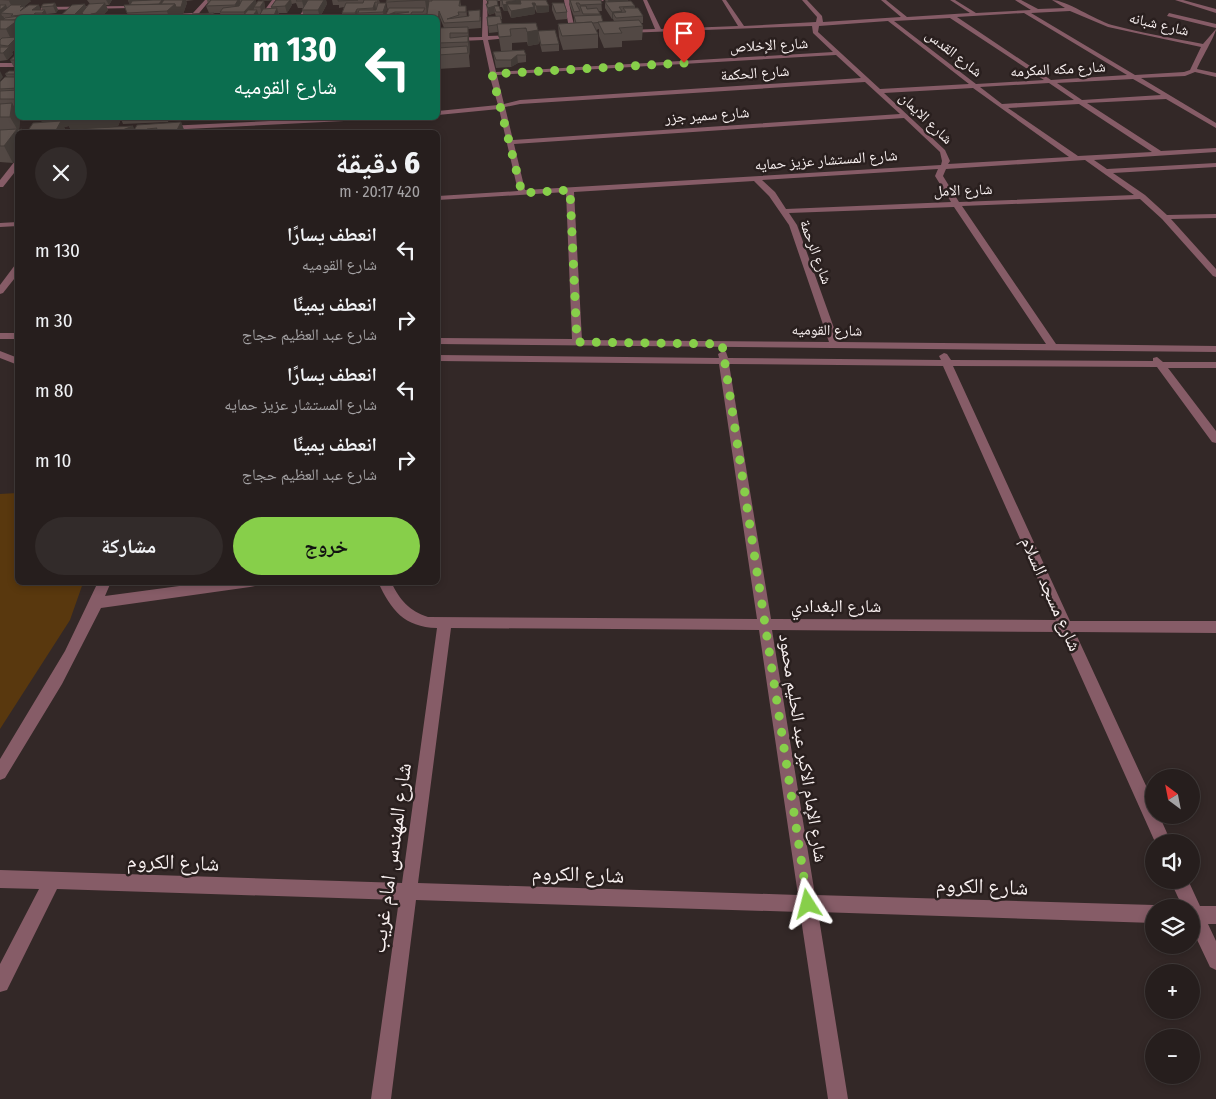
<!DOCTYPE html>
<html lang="ar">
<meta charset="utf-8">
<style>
:root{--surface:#261e1d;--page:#322b2a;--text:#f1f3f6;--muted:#a4a2a4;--line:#423c3b;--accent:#87cf4a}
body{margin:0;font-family:"Fira Sans Condensed","Noto Naskh Arabic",sans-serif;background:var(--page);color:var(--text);direction:rtl;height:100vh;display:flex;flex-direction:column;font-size:19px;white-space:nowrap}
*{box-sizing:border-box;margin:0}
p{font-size:16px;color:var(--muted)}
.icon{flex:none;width:28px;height:28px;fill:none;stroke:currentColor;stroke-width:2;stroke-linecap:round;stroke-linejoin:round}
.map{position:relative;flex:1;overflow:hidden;direction:ltr}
.details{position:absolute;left:15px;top:130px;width:425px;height:455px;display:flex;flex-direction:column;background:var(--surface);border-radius:8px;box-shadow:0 2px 8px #0003,0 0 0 1px var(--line);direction:rtl}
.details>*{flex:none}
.top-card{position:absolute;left:15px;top:15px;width:425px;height:105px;border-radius:8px;box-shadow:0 2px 8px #0003,0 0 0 1px var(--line);direction:rtl;background:#0b6e4f;color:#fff;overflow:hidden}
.needle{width:32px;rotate:328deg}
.controls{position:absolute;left:1145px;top:769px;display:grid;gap:10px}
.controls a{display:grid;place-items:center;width:55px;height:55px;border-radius:50%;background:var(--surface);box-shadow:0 2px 8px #0003,0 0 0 1px var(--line);font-size:25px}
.pin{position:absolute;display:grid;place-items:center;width:42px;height:42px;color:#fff;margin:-51px -21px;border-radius:50% 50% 50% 0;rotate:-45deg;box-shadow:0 0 5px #0007}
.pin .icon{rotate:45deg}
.me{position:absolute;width:55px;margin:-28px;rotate:351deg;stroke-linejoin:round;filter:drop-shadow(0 0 4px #0008)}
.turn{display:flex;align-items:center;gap:18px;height:105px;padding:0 20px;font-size:22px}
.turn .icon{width:65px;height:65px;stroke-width:2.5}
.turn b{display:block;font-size:35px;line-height:42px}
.round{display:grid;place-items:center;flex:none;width:52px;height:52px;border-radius:26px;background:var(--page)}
.summary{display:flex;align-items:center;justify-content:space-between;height:85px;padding:0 20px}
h1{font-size:30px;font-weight:800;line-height:38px}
.primary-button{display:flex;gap:10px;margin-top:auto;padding:10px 20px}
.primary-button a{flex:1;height:58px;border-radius:30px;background:var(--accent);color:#111;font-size:20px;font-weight:800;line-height:58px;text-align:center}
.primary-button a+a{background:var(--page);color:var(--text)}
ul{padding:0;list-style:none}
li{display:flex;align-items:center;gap:15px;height:70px;padding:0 20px}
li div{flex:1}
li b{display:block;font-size:19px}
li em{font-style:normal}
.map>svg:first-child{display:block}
</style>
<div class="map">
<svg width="1216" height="1099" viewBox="0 0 1216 1099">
<rect width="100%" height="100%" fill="#332827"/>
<polygon fill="#59380e" points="17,493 18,582 83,583 70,620 0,729 0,494"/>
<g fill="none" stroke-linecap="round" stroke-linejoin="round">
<g fill="#865c67" fill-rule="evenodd">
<polygon points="205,0 210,0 195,18 122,17 193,13"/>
<polygon points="272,0 277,0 264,18 259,18"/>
<polygon points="310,0 314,0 303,18 298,18"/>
<path d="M483 0H487L488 36 515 35 518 37 488 40 496 72 833 52 813 33 812 26 625 33 627 30 655 29 643 0H647L661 29 738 26 722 0H726L744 26 816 22 817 17 802 0H807L822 16 823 22 901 17 881 0H886L907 17 970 13 950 0H955L976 13 1031 10 1015 0H1021L1038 9 1065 8 1052 0C1066 0 1095 20 1112 25 1141 33 1173 38 1203 44L1216 29C1216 34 1200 61 1197 69L1216 73V77L1195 72 1185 76 1141 78 1216 123V128L1166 99 1087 103 1161 151 1216 148V152L1094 160 1107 169 1216 163V167L1113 173 1145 195 1167 215 1216 214V218L1171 219 1216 269V277L1213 276 1162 219 1140 199 962 206 1056 344 1216 346V352L438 344V338L572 339 566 192 438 200V196L518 191 499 109 438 115V111L498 105 489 74 490 73 483 40 438 42V38L482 37ZM1070 11 1108 27 1201 47 1190 70 1184 72 1135 75 1031 13ZM1024 13 1127 75 1051 80 957 17ZM950 18 1044 80 976 84 894 21ZM888 21 969 84 880 89 818 32 819 26ZM836 55 861 78 520 100 504 104 497 75ZM1133 79 1161 95 1082 100 1057 83ZM865 82 900 114 513 140 505 107 520 104ZM1049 83 1074 100 1002 104 980 87ZM973 88 1069 157 948 164 950 161 945 150 884 93ZM1079 104 1152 152 1078 156 1008 108ZM904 118 940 152 942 161 941 165 525 190 514 144ZM1085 160 1134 195 959 202 943 176 946 169ZM938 169 935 176 951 202 786 209 775 192 762 180ZM754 181 769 196 789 225 829 342 582 340 574 192ZM954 207 1046 344 839 342 797 225 789 213Z"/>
<polygon points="564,0 603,0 604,1 569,3 576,34 573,36 570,34"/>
<polygon points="1175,0 1183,0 1216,9 1216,13"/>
<polygon points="42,7 127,6 130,8 40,10"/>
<polygon points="1169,13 1216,24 1216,28 1167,16"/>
<rect x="0" y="63" width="18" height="4"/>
<polygon points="335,118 367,118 364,120 167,130 164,128 167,126"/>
<polygon points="15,161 18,161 18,168 3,187 0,187 0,180"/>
<polygon points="18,222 18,226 0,227 0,223"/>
<polygon points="15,265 18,265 18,274 3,293 0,294 0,285"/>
<rect x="0" y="333" width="18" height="6"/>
<polygon points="0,351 18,358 18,365 0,358"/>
<path d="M723 351 726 352 728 358 941 360 939 356 944 353 947 354 951 360 1153 361V358L1157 357 1163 362H1216V368H1168L1216 431V443L1212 442 1157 367 953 366 1070 621H1216V633L1075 632 1154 803V815H1159L1171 842H1155L1061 632 772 630 815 895 1154 905 1159 908H1154V923L818 912 848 1099H828L800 912 416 900 391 1099H371L399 900 57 889 7 990 0 992V964L39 889 0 888V870L402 883 437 628C404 627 391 610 378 582H391C400 600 409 611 428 617L757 619 719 364 438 361V355L719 358 718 354ZM729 364 943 366 1056 620 771 619ZM451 628 759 630 798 895 418 883Z"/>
<polygon points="98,582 111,582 105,596 209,582 256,582 255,586 250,587 101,608 62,684 5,778 0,780 0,759 65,651"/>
<polygon points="1170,880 1188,880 1200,906 1216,906 1216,924 1208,924 1216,941 1216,970 1210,967 1191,927 1191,908 1183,908"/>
</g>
</g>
<g fill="#524844" fill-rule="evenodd">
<polygon points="0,0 31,1 24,6 25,7 41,10 42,10 41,7 55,3 58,10 56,13 47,14 48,17 47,18 18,18 18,50 17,48 12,52 13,54 7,60 0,61"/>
<polygon points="87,0 112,0 109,5 106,5 108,10 103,15 58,18 86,8 90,4"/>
<polygon points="128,0 194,0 186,1 187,3 183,14 178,14 179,17 179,18 129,18 127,13 130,5"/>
<polygon points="207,0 258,0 256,0 256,3 263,1 262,0 273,0 264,1 265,7 265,9 271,9 271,7 276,0 326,0 327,4 320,17 304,17 302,10 303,8 298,8 296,3 292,4 292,5 287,13 279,13 279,15 278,18 190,18 214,13 215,17 221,16 220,13 209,13 206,6 208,4"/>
<path d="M332 0H379L380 3 387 9 385 16 388 11 386 2 387 0H432V1V0H460L461 6H466L467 17H481V28L468 29 470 50 469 56 470 67 438 69V18H386L385 17V18H359L358 15 357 18H316L342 17V13L344 7 339 8V5H333ZM440 18 444 28H440Z"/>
<polygon points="486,0 546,0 549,12 537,13 535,9 534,9 535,14 511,18 508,11 504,11 502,7 500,7 500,1 497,1 498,6 501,12 502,19 501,19 502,24 538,31 559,44 559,51 542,52 539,40 539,44 528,46 527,42 512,43 512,50 526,55 526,62 518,63 511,67 496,68 493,52 501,51 498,32 489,33 487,17 496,17 495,13 489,15 487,10 486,4 488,4 488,1 486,1"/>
<polygon points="569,0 601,0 602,11 599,11 603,22 614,21 613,19 612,19 605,8 605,2 606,2 605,0 627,0 635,6 635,8 643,16 643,23 641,23 643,26 642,40 622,41 622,47 604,48 599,36 599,29 596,30 598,34 598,48 563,50 559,37 558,24 574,23 574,17 569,3"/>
<polygon points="552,3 567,12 567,19 556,20 552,10"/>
<polygon points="18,53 18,118 20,119 19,130 13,163 0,162 0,82 7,77 5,74 16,71 10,60"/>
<polygon points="40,118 169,118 168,122 123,124 121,119 118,126 101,128 135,129 181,122 184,130 183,132 77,132 76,130 71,131 69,126 64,127 67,132 27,132 42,122"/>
<polygon points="185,118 203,118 201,121 187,121"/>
</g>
<g fill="#423b37">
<polygon points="10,0 30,0 31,1 24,7 25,6 28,13 12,7 9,1"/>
<polygon points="106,0 112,0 109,5"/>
<polygon points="130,0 153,0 131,7 128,1"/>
<polygon points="162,0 167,0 175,4 183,0 186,0 187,3 183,14 178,14 179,17 179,18 169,18 167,11 129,8"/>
<polygon points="238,0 240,0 241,6 237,12 235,5"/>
<polygon points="251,0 256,0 257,6 254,7 254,9 247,17 245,17 244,12"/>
<polygon points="262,0 273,0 264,1 265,7 262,14 260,7"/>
<polygon points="290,0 291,0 292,5 287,13 285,6"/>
<polygon points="303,0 308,0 304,8 302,1"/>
<polygon points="324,0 326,0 327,4 320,17 318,10"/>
<polygon points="425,0 429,0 429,5 427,14"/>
<polygon points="519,0 523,0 521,4 520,0 520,6 507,4 508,11 504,11 503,5 506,2"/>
<polygon points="608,0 627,0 626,5 608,6"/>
<polygon points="375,2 376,9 374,13 373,8"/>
<polygon points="55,3 58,10 56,13 53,6"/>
<polygon points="105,3 108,10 103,15 104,18 75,18 74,15 85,4 88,11 83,13 81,14 82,16"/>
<polygon points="386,3 387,9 385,16 395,12 396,16 394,16 394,18 386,18 385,17 384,18 383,12"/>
<polygon points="532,3 535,3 535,14 511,18 511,11"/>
<polygon points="6,5 9,12 1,13 2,16 3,16 7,23 0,23 0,10"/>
<polygon points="39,5 42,12 35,13 37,18 31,18 32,10"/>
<polygon points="498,5 498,12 494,6 495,13 489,15 488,8"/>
<polygon points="536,6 549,6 549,12 537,13"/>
<polygon points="277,8 279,15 278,18 273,18"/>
<polygon points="357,9 358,15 357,18 356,18 355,13"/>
<polygon points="45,10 48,17 47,18 44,18 42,13"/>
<polygon points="257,10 259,16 258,18 251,18"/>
<polygon points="439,11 440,18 439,29 438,23"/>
<polygon points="622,11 622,18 613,13 613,19 612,19 612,12"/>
<polygon points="18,18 18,43 14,43 17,48 12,52 13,54 7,60 3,53 9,47 8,46 12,41 6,29"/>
<polygon points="468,27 470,50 469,56 468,42"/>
<polygon points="538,30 539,44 528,46 527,32"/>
<polygon points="517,55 518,63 511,67 511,60"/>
<polygon points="0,71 3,77 0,81"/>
<polygon points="12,103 18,113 18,118 20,118 20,119 19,132 18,132 18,156 13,163 4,146 17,129 10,117"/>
<polygon points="40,118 120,118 121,119 118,126 71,131 69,126 64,127 67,132 55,132 45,128"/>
<polygon points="181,122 184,130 183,132 176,132"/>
<polygon points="133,126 136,132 117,132"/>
</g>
<g fill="#5f544f" stroke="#423b37">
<polygon points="153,0 162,0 159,4 130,5 132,1"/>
<polygon points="164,0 183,0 181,7 176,7 175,4 161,4"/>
<polygon points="211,0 238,0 235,5 206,6"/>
<polygon points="242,0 255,0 244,12 220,12 223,8 239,6"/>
<polygon points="276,0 290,0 285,6 271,7"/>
<polygon points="297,0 303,0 302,1 296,1"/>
<polygon points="308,0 324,0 318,10 302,10"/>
<polygon points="338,0 358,0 338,1"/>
<polygon points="364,0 378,0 378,2 375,2 373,8 357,9 355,13 342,13 346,3 363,3"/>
<polygon points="387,0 425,0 386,2"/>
<polygon points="432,0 460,0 459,6 466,6 466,12 458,12 459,15 447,19 469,16 468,11 480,10 480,21 444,23 439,11 438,23 438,18 411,18 411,17 427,14 429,1 432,1"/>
<polygon points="488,0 497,0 498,5 488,8 486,4 488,4"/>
<polygon points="500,0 519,0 506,2 507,4 521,4 520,0 546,0 549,6 536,6 535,3 532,3 534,7 511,11 507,4 503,5 502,0"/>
<polygon points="570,0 601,0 602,4 580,5 579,3 576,3 580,11 574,12"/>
<polygon points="258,1 264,1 260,7 254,7"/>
<polygon points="631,1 635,6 619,7 622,11 612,12 605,2"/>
<polygon points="55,3 53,6 41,7 43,4"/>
<polygon points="105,3 96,13 80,17 83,13 81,14 89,4"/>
<polygon points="378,3 386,3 383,12 358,13 359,10 376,10"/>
<polygon points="552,3 564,3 567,12 556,13"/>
<polygon points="85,4 74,15 79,15 76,18 58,18 72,5"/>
<polygon points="175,4 167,11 127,13 124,5"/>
<polygon points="0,5 6,5 0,10"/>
<polygon points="11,5 22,5 20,7 25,6 20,11 29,5 39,5 32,10 45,10 42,13 35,13 31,18 20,18 22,15 11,16 13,14 1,13"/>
<polygon points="494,6 499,6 501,12 496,12"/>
<polygon points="580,6 586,6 587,9 597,8 600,14 583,14"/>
<polygon points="277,8 273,18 258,18 263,9"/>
<polygon points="389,8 425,8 423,12 412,12 409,17 407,16 407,17 411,17 411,18 396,18 396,16 394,16 394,14 409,12 395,12 385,16"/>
<polygon points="623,8 638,8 643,16 616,18 613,13 626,12"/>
<polygon points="248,10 257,10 251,18 242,18 249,17 243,16"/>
<polygon points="214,13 211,18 190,18 192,14"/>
<polygon points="91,14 102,14 100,16 102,16 102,18 86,18 89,17"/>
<polygon points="291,15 289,18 282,18 284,16"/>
<polygon points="601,15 603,22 593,23 592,22 576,23 574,16"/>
<polygon points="19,16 15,20 18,20 3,20 5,18"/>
<polygon points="216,16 236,16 235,18 214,18"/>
<polygon points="500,16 502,24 488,26 487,17"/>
<polygon points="352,17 352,18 316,18"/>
<polygon points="0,20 18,20 6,29 0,29"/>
<polygon points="639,20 643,26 619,28 622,33 604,34 598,22"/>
<polygon points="592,22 598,34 562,36 558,24"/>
<polygon points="536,23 538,30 527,32 526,28 510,29 511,36 499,37 497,24"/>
<polygon points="468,27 468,33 450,33 450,38 468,36 468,42 438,43 438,28"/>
<polygon points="555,30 559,44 541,45 538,31"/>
<polygon points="17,37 8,46 0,45 0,40 2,38"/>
<polygon points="467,46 468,53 438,55 438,48"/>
<polygon points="0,47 9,47 3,53 0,53"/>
<polygon points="524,50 526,55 517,55 511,60 496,60 493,52"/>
<polygon points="18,53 18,60 10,60"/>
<polygon points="9,71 18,71 18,74 5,74"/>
<polygon points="5,77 18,77 18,88 0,89 0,82"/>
<polygon points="18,90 18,99 0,99 0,91"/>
<polygon points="12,103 10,117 0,117 0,104"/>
<polygon points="61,121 55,132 27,132 33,123"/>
<polygon points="181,122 176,132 155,132 157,128 147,129 145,132 133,132 137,125"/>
<polygon points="133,126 117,132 77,132 76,129"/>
<polygon points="17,129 4,146 0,146 0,130"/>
<polygon points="22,129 20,132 19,132 17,130"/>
</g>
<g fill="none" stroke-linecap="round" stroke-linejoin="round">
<polyline stroke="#87cf4a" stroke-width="9" stroke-dasharray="0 16.2" points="684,63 492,74 522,193 570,190 577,342 722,344 808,904"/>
</g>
<g text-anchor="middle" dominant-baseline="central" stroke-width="5" stroke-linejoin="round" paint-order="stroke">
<g font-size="15" fill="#f8f0f0" stroke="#291f1e">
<text transform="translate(1159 24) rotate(13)">شارع شبانه</text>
<text transform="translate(769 45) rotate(-3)">شارع الإخلاص</text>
<text transform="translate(954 53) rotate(38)">شارع القدس</text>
<text transform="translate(1058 69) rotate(-3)">شارع مكه المكرمه</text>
<text transform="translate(755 73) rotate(-4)">شارع الحكمة</text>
<text transform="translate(707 115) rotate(-4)">شارع سمير جزر</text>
<text transform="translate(926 118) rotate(44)">شارع الايمان</text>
<text transform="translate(826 160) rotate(-4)">شارع المستشار عزيز حمايه</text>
<text transform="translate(963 190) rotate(-2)">شارع الامل</text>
<text transform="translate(816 252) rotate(70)">شارع الرحمة</text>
<text transform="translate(827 330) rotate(1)">شارع القوميه</text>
</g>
<g font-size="18" fill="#f8f0f0" stroke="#291f1e">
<text transform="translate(1051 594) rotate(66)">شارع مسجد السلام</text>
<text x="836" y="606">شارع البغدادي</text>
<text transform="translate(803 748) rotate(81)">شارع الإمام الاكبر عبد الحليم محمود</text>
</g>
<g font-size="21" fill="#f8f0f0" stroke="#291f1e">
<text transform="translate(391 858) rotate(-82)">شارع المهندس امام غريب</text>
<text transform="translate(173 862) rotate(2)">شارع الكروم</text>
<text transform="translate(578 874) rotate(2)">شارع الكروم</text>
<text transform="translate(982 886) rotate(2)">شارع الكروم</text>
</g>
</g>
</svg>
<div class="controls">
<a><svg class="needle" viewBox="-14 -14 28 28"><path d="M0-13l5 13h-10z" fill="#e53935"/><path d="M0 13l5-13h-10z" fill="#a4a2a4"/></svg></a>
<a><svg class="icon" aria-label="sound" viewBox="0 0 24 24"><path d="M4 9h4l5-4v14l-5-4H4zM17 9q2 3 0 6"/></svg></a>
<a><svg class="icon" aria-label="layers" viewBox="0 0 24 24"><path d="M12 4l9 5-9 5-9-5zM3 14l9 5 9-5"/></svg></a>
<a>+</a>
<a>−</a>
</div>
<div class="pin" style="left:684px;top:63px;background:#d93025"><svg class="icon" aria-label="arrive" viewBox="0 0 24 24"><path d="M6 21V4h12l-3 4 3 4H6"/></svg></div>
<svg class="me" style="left:808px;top:904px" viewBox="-20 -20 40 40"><path d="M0-17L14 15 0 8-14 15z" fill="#87cf4a" stroke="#fff" stroke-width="4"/></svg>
<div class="top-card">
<div class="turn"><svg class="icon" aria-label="left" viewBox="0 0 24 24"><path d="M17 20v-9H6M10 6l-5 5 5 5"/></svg><div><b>130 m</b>شارع القوميه</div></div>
</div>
<section class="details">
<div class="summary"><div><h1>6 دقيقة</h1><p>420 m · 20:17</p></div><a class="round"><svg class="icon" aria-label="close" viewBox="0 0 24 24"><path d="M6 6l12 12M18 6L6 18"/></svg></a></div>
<ul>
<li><svg class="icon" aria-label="left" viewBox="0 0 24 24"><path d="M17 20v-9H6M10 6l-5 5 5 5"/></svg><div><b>انعطف يسارًا</b><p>شارع القوميه</p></div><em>130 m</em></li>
<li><svg class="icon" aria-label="right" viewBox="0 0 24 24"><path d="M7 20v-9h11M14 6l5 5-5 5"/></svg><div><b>انعطف يمينًا</b><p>شارع عبد العظيم حجاج</p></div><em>30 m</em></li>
<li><svg class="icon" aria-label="left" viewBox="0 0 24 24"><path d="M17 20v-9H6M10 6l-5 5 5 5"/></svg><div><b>انعطف يسارًا</b><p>شارع المستشار عزيز حمايه</p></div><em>80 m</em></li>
<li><svg class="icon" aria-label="right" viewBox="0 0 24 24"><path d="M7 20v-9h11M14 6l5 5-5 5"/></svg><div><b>انعطف يمينًا</b><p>شارع عبد العظيم حجاج</p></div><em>10 m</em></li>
</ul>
<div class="primary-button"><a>خروج</a><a>مشاركة</a></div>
</section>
</div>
